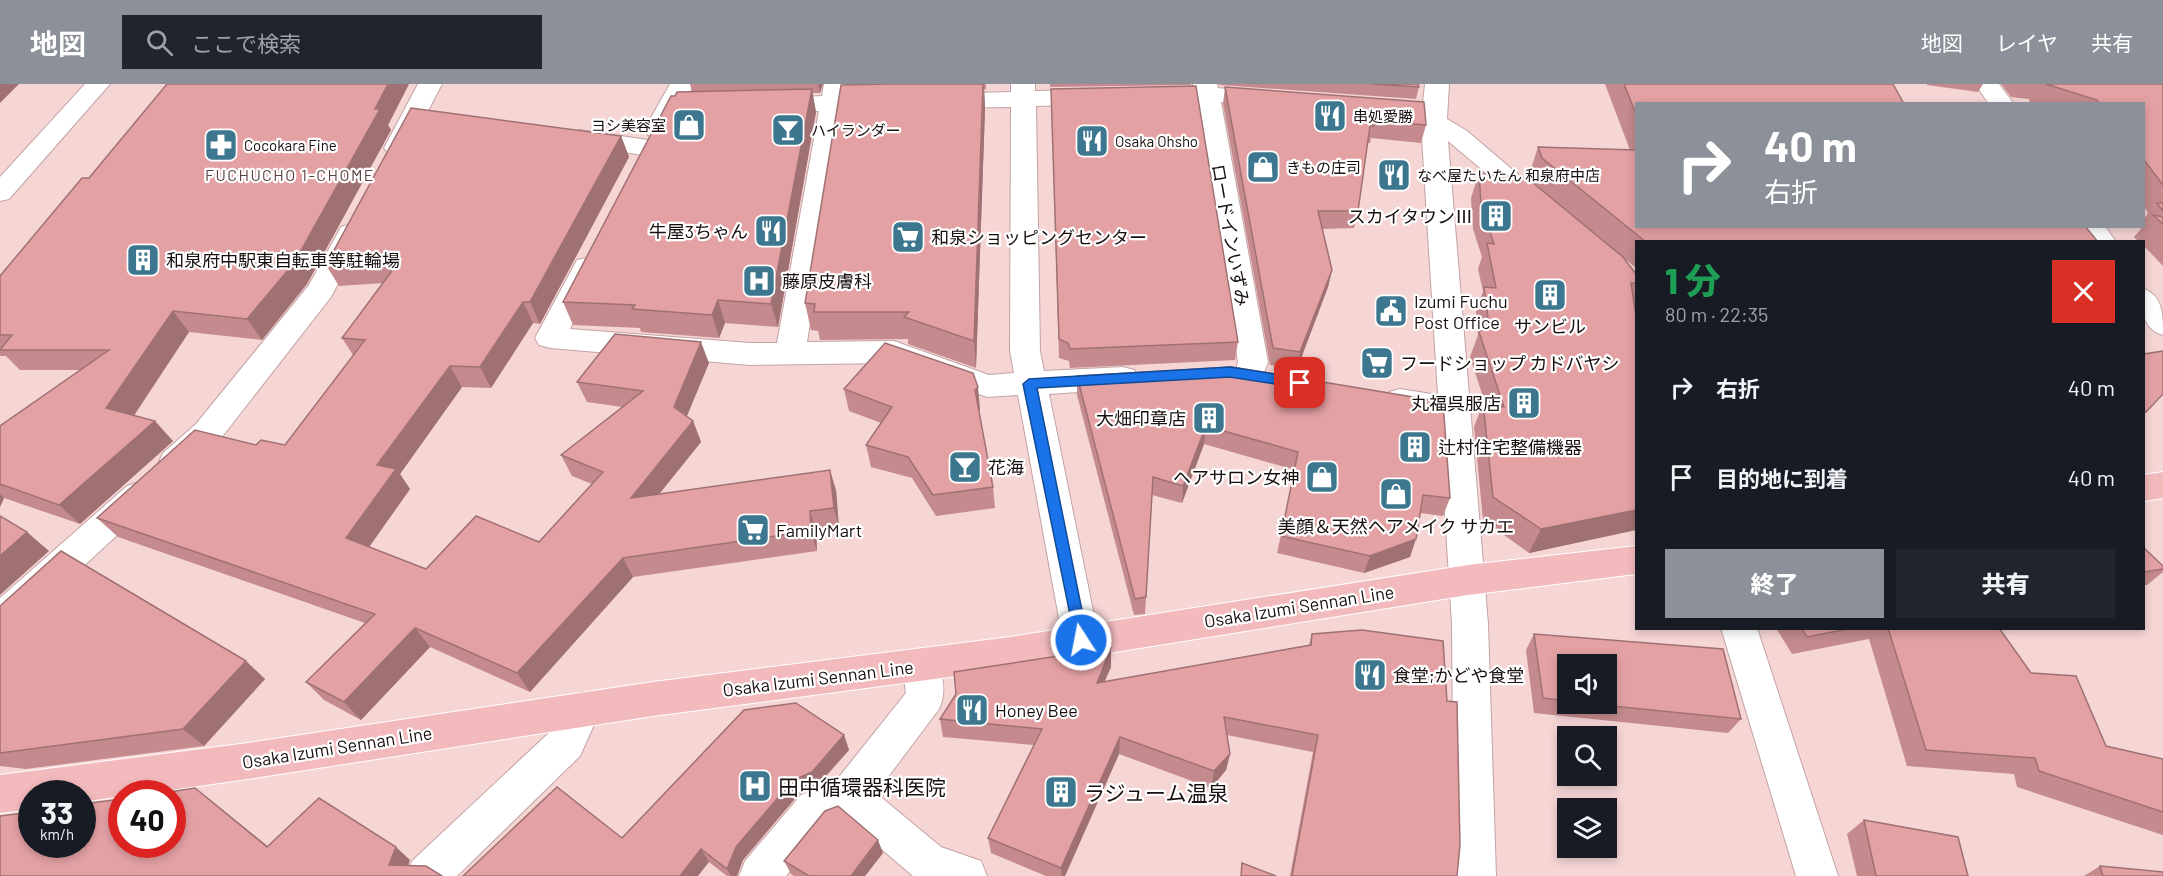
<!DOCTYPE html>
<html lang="ja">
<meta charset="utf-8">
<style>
:root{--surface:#171b24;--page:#20242c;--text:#f1f3f6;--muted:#9ea1a6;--accent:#8c9099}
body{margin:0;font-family:Barlow,"Noto Sans JP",sans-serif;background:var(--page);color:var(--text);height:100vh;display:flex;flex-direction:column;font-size:22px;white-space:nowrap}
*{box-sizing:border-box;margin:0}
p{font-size:20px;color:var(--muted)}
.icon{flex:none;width:33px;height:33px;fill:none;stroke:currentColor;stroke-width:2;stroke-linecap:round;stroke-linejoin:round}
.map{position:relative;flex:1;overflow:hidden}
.sheet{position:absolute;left:1635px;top:156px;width:510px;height:390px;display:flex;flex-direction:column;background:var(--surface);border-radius:0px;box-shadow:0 3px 9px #0003}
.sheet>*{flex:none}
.banner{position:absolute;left:1635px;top:18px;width:510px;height:126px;border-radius:0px;box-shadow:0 3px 9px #0003;background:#8c9099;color:#fff;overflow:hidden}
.fabs{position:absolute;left:1557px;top:570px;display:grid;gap:12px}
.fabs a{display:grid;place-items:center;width:60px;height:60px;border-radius:0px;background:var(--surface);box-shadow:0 3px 9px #0003;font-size:30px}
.speed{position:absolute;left:18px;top:696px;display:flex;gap:12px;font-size:30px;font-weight:700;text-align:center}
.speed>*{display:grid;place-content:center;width:78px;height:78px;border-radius:50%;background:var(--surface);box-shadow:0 3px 9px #0003;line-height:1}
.speed small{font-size:15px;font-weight:400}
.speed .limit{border:9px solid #d22;background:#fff;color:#111}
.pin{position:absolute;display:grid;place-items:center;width:51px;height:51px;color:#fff;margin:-26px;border-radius:12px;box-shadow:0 3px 9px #0006}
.me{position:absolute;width:66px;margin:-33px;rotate:349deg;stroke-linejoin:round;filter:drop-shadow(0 0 4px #0008)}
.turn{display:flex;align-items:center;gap:21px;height:126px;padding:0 30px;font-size:27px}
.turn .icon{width:78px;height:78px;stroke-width:2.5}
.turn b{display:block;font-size:42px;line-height:51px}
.round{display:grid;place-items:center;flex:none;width:63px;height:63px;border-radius:0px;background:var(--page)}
.overview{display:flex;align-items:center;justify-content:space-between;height:102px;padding:0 30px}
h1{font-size:36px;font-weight:800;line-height:45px;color:#1e9e55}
.primary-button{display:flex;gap:12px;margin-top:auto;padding:12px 30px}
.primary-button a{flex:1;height:69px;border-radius:0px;background:var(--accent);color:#fff;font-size:24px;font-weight:800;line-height:69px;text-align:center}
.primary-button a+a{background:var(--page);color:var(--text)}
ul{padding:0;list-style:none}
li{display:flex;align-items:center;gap:18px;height:90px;padding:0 30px}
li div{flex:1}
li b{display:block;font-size:22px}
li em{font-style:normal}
header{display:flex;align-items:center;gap:36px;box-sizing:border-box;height:84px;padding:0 30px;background:var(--accent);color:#fff}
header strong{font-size:28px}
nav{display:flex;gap:33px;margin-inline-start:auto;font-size:21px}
.search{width:420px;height:54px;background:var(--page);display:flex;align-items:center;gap:15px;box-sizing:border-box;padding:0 21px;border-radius:0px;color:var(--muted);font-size:22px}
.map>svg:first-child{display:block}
</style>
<header>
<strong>地図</strong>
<div class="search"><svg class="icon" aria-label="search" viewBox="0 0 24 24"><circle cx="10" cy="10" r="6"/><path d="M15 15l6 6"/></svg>ここで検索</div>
<nav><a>地図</a><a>レイヤ</a><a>共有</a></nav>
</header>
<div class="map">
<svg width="2163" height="792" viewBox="0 0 2163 792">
<rect width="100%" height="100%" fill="#f6d5d5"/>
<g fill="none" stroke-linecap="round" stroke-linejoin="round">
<defs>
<g id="minor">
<polygon points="85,0 110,0 9,115 0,117 0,93"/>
<polygon points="418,0 442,0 406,69 397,72 388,69 384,64"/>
<polygon points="670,0 694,0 666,51 657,54 648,51 644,46"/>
<polygon points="824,0 848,0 846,11 893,13 896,18 893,23 844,26 807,258 894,257 989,291 1014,289 1010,267 1011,23 939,24 930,22 927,17 930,12 939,10 1011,8 1011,0 1035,0 1035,7 1094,6 1103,8 1106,13 1103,18 1094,20 1036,22 1040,267 1044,287 1123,283 1134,286 1138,294 1134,302 1123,305 1049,310 1099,556 1094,567 1081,572 1068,567 1063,556 1018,311 987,313 892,279 750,281 550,264 539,261 535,254 577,176 587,174 597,176 601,183 570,245 750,259 777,259 819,27 762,25 759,20 762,15 822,12"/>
<polygon points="1193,0 1217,0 1218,4 1277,10 1280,15 1277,20 1268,22 1221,18 1268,278 1260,299 1249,302 1238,299 1234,291 1238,278 1196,18 1143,17 1140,12 1143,7 1193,3"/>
<polygon points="1425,0 1449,0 1447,35 1467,47 1554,121 1551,127 1541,130 1531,127 1448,57 1488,540 1496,792 1454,792 1452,540 1439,334 1389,324 1384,316 1389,308 1400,305 1438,311 1421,38"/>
<polygon points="1975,0 1999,0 2014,20 1989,20"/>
<polygon points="580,46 648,56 657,59 661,64 657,69 648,72 571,59 567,54 571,49"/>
<polygon points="351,140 361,143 365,149 331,213 218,358 187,387 175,391 163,387 159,378 163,369 196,340 309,201 341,143"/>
<polygon points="2078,142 2105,142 2116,158 2088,158"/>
<path d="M2144 205C2163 212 2163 231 2163 251 2141 245 2142 225 2144 205Z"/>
<polygon points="139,398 151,402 156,411 151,420 13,547 0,551 0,514 127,402"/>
<polygon points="1721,544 1757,544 1838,792 1796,792"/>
<path d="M921 565 934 570C942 587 948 607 939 625L876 709 941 763 981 777 987 792H913L844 733 829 739 786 792H739L745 777 801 711 835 698 906 609 902 581 908 570Z"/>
<polygon points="582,608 595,613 601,625 580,672 457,792 406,792 412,777 552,646 569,613"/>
</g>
<g id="major">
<polygon points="2163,388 2163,414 2144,417 2144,391"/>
<polygon points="1636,462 1636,490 1468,511 1010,585 653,632 248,695 142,710 122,710 122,712 82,718 82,710 32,710 32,725 0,729 0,691 248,659 653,598 1010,553 1468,481"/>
</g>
</defs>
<use href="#minor" stroke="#c3a3a4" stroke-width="2"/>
<use href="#major" stroke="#fff" stroke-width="2"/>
<use href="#minor" fill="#fff" fill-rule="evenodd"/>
<use href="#major" fill="#f3babd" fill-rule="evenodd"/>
</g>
<g fill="#c48a8d" fill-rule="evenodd">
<polygon points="167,0 409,0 388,41 391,46 307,200 262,256 189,248 134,332 173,357 80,440 4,414 0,423 0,342 81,286 20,286 6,272 0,272 0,192 89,94"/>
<polygon points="690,0 823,0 820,9 812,9 816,28 778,243 725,239 719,254 641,248 640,244 573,241 563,218 675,12 692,8"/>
<polygon points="847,0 986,0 986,5 984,5 985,25 976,284 908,260 908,255 820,256 818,247 811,246 805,219"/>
<polygon points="1050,0 1191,0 1191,1 1050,3"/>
<polygon points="1219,0 1418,0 1419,3 1416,15 1220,1"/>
<polygon points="1605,0 1893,0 1636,20 1636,142 2098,158 1636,158 1636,184 1624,174 1636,190 1636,224 1635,224 1636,446 1529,469 1483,436 1474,343 1483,319 1485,319 1470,273 1478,251 1476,228 1483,207 1478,185 1482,173 1473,145 1471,114 1479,89 1533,99 1530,88 1538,63 1630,66"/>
<polygon points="1927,0 1983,0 1978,8 1927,1"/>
<polygon points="2001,0 2163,0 2163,182 2144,162 2144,158 2139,158 2134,153 2141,145 2139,142 2144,142 2144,135 2148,129 2144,122 2144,20 2030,20 2029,15 2011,13"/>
<polygon points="1225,3 1426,41 1421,59 1371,54 1370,59 1367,59 1358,127 1354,144 1322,145 1332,186 1328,203 1297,285 1270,281 1223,20"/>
<polygon points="1051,5 1238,258 1235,276 1070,284 1069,277 1059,274"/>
<polygon points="621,52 629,73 540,240 533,239 491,304 462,303 400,390 410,405 369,463 426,485 539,458 592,400 572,392 561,371 622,323 587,318 577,298 709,279 686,333 693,337 701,358 659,410 836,406 839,444 816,447 817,467 633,493 530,608 430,563 361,636 324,616 306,598 365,539 118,453 97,434 256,361 285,361 353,271 342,254 383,199 339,202 326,181"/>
<polygon points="1077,292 1450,414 1443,432 1420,429 1410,473 1364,489 1277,469 1295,386 1204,360 1182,419 1152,411 1145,530 1134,531 1077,311"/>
<polygon points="844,305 980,325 979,327 993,403 995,424 936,432 912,394 871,383 866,361 881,339 849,327"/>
<polygon points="2144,464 2163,482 2163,488 2147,501 2144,501"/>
<polygon points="0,522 265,595 204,662 26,685 0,682"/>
<polygon points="1776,544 1999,544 2031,589 2106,662 2163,675 2163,751 2017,703 2014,690 1907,682 1869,555 1792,570"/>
<polygon points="1312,550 1457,792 1290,792 1313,668 1227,651 1230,670 1226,686 1211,704 1119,670 1065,792 1046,792 991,769 988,754 1034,661 943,653 940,635 1111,564 1111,583 1104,598 1309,561"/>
<path d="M1534 550 1741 635 1728 649 1534 629 1526 566ZM1568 580 1606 620H1568Z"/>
<polygon points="844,651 849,666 817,702 799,710 743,776 737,792 727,792 709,778 622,754"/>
<polygon points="1864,736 1968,792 1857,792 1847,750"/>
<polygon points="883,769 865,792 794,792 791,790 784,777"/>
<polygon points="2100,782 2163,792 2084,792"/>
</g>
<g fill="#a07173">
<polygon points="0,0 19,0 0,19"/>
<polygon points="388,0 409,0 388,41 391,46 307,200 262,256 247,235 375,25"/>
<polygon points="818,0 823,0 820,9"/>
<polygon points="984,0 985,25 976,284 974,257"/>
<polygon points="812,5 816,28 778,243 771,220"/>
<polygon points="621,52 629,73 540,240 530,218"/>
<polygon points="1332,186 1328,203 1297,285 1300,268"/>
<polygon points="718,216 725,239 719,254 712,231"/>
<polygon points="523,218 533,239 491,304 480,283"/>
<polygon points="173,227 189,248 125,344 106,324"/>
<polygon points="701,258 709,279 682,344 674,323"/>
<polygon points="450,282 462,303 400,390 410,405 362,473 346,454 377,381"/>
<polygon points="978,303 980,325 977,328 975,306"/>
<polygon points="155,337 173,357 80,440 59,421"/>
<polygon points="693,337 701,358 640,434 631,414"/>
<polygon points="1206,342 1204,360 1182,419 1183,402"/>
<polygon points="830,386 836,406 839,444 834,424"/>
<polygon points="0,410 4,414 0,423"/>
<polygon points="1636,426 1636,446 1529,469 1541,445"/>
<polygon points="810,427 816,447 817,467 811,447"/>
<polygon points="27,448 49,467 0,511 0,472"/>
<polygon points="1416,455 1410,473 1364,489 1370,472"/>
<polygon points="623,474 633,493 530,608 517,589"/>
<polygon points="415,544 430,563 361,636 344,618"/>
<polygon points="1111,564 1111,583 1096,617 1097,599"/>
<polygon points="246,577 265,595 204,662 183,645"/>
<polygon points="844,651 849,666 817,702 799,710 743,776 737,792 731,792 727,785 736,763 793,696"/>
<polygon points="1120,653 1119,670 1065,792 1062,792 1061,784"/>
<polygon points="1230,670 1226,686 1211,704 1214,687"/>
<polygon points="195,704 213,718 285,776 267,763"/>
<polygon points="878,756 883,769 865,792 851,792"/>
<polygon points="396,763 410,776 405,792 389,781"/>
<polygon points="701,765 709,778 698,792 680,792"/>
</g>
<g fill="#e4a1a4" stroke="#a07173" stroke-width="1.5">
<polygon points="167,0 388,0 375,25 380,25 294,179 247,235 173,227 106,324 155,337 59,421 0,400 0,342 109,266 0,266 12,251 0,251 0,192 82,94 89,94"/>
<polygon points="889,0 983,0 974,257 904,233 909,228 814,228 815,220 805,219 841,1"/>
<polygon points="1372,0 1418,0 1419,3"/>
<polygon points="1624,0 1893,0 1904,20 1636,20 1636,30"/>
<polygon points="2046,0 2163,0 2163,101 2144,76 2144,20 2099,20 2097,16"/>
<polygon points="1196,2 1238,258 1070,265 1068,259 1059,255 1051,5"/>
<polygon points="1225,3 1424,18 1426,41 1375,37 1374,42 1370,42 1358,127 1318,127 1332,186 1300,268 1273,264"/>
<polygon points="812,5 771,220 718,216 712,231 632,225 635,221 563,218 671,12 675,12 677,8"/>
<polygon points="411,24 621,52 530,218 523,218 480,283 450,282 377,381 396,385 346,454 426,485 476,432 539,458 603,388 561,371 643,307 577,298 615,250 701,258 674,323 693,337 631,414 830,386 834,424 810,427 811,447 623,474 517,589 415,544 344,618 306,598 375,530 97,434 195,346 256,361 261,356 285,361 365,256 342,254 400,176 326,181"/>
<polygon points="1538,63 1636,66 1636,142 2085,142 2098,158 1646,158 1542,74"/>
<polygon points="1479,89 1527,94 1623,173 1636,190 1636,199 1631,199 1636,231 1636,426 1541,445 1493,413 1483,319 1504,323 1479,248 1489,241 1484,203 1496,204 1487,159 1494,160 1481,120"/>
<polygon points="2157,119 2163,119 2163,127"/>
<polygon points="2153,131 2163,133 2163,140"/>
<polygon points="885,259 973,289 978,303 975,306 993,403 933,411 908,373 866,361 892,323 844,305"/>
<polygon points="2163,267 2163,310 2146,328 2144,328 2144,270"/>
<polygon points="1232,283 1443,318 1450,414 1423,411 1416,455 1370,472 1281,452 1298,368 1206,342 1183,402 1153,393 1146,513 1135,515 1077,292"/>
<polygon points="0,432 27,448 0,472"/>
<polygon points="2144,464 2163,482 2163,485 2144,488"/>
<polygon points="61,467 246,577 183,645 0,669 0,522"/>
<polygon points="1802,544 1853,544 1807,553"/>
<polygon points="1888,544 1999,544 2031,589 2076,592 2106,662 2163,675 2163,728 2039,687 2035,674 1926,666"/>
<polygon points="1362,546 1443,557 1447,617 1457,618 1460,761 1457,792 1292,792 1318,651 1224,633 1230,670 1214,687 1120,653 1061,784 988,754 1042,645 940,635 956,610 954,588 1111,564 1097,599 1311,561 1312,550"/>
<polygon points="1534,550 1723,565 1741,635 1592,620 1606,620 1606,580 1568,580 1568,617 1543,614"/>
<polygon points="796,619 844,651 812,688 793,696 736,763 727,785 701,765 680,792 463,792 557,703 622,754 744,626"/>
<polygon points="195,704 267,763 319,714 396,763 389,781 426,782 442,792 0,792 0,732 32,728 32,760 82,760 82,720 122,715 122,760 172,760 172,710 156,710"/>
<polygon points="838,722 878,756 851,792 809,792 784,777 825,727"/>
<polygon points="1864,736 1958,753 1968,792 1876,792"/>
<polygon points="1242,779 1276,792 1241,792"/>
<polygon points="2100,782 2163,788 2163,792 2103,792"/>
</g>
<polygon fill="#1a73e8" stroke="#114b97" stroke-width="1.5" points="1230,283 1300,294 1306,299 1300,304 1230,293 1037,304 1088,556 1081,562 1076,560 1023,300 1029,295"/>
<defs>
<symbol id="restaurant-square" viewBox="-11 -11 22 22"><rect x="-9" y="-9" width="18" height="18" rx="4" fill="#3c778f" stroke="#fff"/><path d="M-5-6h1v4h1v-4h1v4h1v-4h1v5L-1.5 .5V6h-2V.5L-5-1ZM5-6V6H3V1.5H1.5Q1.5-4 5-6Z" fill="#fff"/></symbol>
<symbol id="shop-square" viewBox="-11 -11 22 22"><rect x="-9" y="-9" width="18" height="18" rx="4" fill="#3c778f" stroke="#fff"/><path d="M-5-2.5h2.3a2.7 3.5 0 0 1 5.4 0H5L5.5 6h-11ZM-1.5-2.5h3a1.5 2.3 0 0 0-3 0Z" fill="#fff"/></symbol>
<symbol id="bar-square" viewBox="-11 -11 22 22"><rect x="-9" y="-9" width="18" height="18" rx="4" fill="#3c778f" stroke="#fff"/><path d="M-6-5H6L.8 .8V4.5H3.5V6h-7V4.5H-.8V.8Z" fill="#fff"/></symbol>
<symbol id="pharmacy-square" viewBox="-11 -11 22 22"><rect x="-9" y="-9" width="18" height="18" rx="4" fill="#3c778f" stroke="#fff"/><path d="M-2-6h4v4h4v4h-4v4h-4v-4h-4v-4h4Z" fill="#fff"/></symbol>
<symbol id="building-square" viewBox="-11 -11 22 22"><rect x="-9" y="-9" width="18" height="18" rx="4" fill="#3c778f" stroke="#fff"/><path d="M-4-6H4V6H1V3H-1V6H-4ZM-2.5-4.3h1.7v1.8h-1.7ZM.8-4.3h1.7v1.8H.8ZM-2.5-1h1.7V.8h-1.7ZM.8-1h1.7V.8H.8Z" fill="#fff"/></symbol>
<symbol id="supermarket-square" viewBox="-11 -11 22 22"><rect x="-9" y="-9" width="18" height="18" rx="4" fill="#3c778f" stroke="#fff"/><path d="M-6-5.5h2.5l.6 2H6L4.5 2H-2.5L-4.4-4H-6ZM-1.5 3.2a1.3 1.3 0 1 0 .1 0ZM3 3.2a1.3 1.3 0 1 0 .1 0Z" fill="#fff"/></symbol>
<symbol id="hospital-square" viewBox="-11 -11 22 22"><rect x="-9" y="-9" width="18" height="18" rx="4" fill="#3c778f" stroke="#fff"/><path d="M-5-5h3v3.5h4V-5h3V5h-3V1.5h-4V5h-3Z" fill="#fff"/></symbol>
<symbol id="civic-square" viewBox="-11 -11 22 22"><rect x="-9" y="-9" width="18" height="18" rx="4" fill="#3c778f" stroke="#fff"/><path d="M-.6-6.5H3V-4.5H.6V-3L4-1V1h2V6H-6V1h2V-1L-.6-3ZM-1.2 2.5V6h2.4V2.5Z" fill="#fff"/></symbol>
</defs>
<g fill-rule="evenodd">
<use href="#restaurant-square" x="1311" y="13" width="38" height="38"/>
<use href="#shop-square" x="670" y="22" width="38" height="38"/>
<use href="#bar-square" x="769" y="27" width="38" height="38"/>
<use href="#restaurant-square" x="1073" y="38" width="38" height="38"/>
<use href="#pharmacy-square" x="202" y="42" width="38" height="38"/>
<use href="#shop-square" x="1244" y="64" width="38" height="38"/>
<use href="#restaurant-square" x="1375" y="72" width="38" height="38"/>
<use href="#building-square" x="1477" y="113" width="38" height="38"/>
<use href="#restaurant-square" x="752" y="128" width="38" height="38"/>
<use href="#supermarket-square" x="889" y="134" width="38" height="38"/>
<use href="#building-square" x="124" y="157" width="38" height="38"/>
<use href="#hospital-square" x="740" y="178" width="38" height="38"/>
<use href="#building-square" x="1531" y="192" width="38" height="38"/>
<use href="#civic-square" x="1372" y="208" width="38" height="38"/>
<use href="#supermarket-square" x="1358" y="260" width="38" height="38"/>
<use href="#building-square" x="1505" y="300" width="38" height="38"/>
<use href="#building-square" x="1190" y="315" width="38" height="38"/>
<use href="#building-square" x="1396" y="344" width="38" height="38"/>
<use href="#bar-square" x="946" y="364" width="38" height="38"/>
<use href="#shop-square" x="1303" y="374" width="38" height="38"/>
<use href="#shop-square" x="1377" y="391" width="38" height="38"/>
<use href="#supermarket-square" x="734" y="427" width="38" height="38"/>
<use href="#restaurant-square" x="1351" y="572" width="38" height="38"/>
<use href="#restaurant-square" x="953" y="607" width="38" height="38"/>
<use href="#hospital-square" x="736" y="683" width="38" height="38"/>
<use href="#building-square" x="1042" y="689" width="38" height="38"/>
</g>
<g text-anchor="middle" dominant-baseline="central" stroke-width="4.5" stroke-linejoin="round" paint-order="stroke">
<g font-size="15" fill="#190e0e" stroke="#fff" text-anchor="start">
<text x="1353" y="32">串処愛勝</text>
<text x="666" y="41" text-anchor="end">ヨシ美容室</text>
<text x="811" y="46">ハイランダー</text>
<text x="1115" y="57">Osaka Ohsho</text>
<text x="244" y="61">Cocokara Fine</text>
<text x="1286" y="83">きもの庄司</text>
<text x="1417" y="91">なべ屋たいたん 和泉府中店</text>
</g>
<g font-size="16" letter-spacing="1.5" fill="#5a4041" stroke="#fff">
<text x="290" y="90">FUCHUCHO 1-CHOME</text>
</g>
<g font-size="18" fill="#190e0e" stroke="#fff" text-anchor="start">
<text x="1473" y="132" text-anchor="end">スカイタウンⅢ</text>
<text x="748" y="147" text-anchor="end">牛屋3ちゃん</text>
<text x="931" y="153">和泉ショッピングセンター</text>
<text x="166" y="176">和泉府中駅東自転車等駐輪場</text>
<text x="782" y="197">藤原皮膚科</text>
<text x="1414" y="217">Izumi Fuchu<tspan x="1414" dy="21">Post Office</tspan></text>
<text x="1550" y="242" text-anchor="middle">サンビル</text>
<text x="1400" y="279">フードショップ カドバヤシ</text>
<text x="1501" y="319" text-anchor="end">丸福呉服店</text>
<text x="1186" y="334" text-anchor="end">大畑印章店</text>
<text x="1438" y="363">辻村住宅整備機器</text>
<text x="988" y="383">花海</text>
<text x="1299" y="393" text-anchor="end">ヘアサロン女神</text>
<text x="1396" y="442" text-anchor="middle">美顔＆天然ヘアメイク サカエ</text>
<text x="776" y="446">FamilyMart</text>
<text x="1393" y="591">食堂;かどや食堂</text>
<text x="995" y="626">Honey Bee</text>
</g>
<g font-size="18" fill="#190e0e" stroke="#fff">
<text transform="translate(1231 151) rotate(80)">ロードインいずみ</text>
<text transform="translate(1299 522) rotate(-9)">Osaka Izumi Sennan Line</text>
<text transform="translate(818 594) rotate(-7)">Osaka Izumi Sennan Line</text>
<text transform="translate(337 663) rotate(-9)">Osaka Izumi Sennan Line</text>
</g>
<g font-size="21" fill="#190e0e" stroke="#fff" text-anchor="start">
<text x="778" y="702">田中循環器科医院</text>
<text x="1084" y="708">ラジューム温泉</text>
</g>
</g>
</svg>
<div class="fabs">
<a><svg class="icon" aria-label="sound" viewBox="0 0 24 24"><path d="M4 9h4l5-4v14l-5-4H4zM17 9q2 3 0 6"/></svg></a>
<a><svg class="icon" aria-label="search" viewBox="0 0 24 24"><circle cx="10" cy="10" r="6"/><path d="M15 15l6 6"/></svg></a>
<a><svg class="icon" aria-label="layers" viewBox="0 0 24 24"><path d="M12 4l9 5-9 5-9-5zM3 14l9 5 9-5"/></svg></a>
</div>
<div class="speed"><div>33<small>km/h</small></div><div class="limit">40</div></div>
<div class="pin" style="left:1300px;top:299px;background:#d93025"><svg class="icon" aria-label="arrive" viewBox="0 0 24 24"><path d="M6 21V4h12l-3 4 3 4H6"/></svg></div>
<svg class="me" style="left:1081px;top:556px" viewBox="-20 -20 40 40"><circle r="17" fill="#1a73e8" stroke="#fff" stroke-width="3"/><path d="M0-11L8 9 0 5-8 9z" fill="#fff"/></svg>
<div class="banner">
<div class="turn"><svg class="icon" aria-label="right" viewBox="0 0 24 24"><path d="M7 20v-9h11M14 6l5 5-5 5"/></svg><div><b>40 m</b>右折</div></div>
</div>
<section class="sheet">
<div class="overview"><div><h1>1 分</h1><p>80 m · 22:35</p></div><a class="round" style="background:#d93025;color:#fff"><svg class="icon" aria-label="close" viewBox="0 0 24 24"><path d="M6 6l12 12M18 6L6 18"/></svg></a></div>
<ul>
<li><svg class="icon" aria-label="right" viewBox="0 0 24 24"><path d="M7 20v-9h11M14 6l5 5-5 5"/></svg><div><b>右折</b></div><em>40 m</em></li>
<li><svg class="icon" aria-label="arrive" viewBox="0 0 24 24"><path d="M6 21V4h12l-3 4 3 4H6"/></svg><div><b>目的地に到着</b></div><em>40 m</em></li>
</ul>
<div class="primary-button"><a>終了</a><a>共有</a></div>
</section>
</div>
